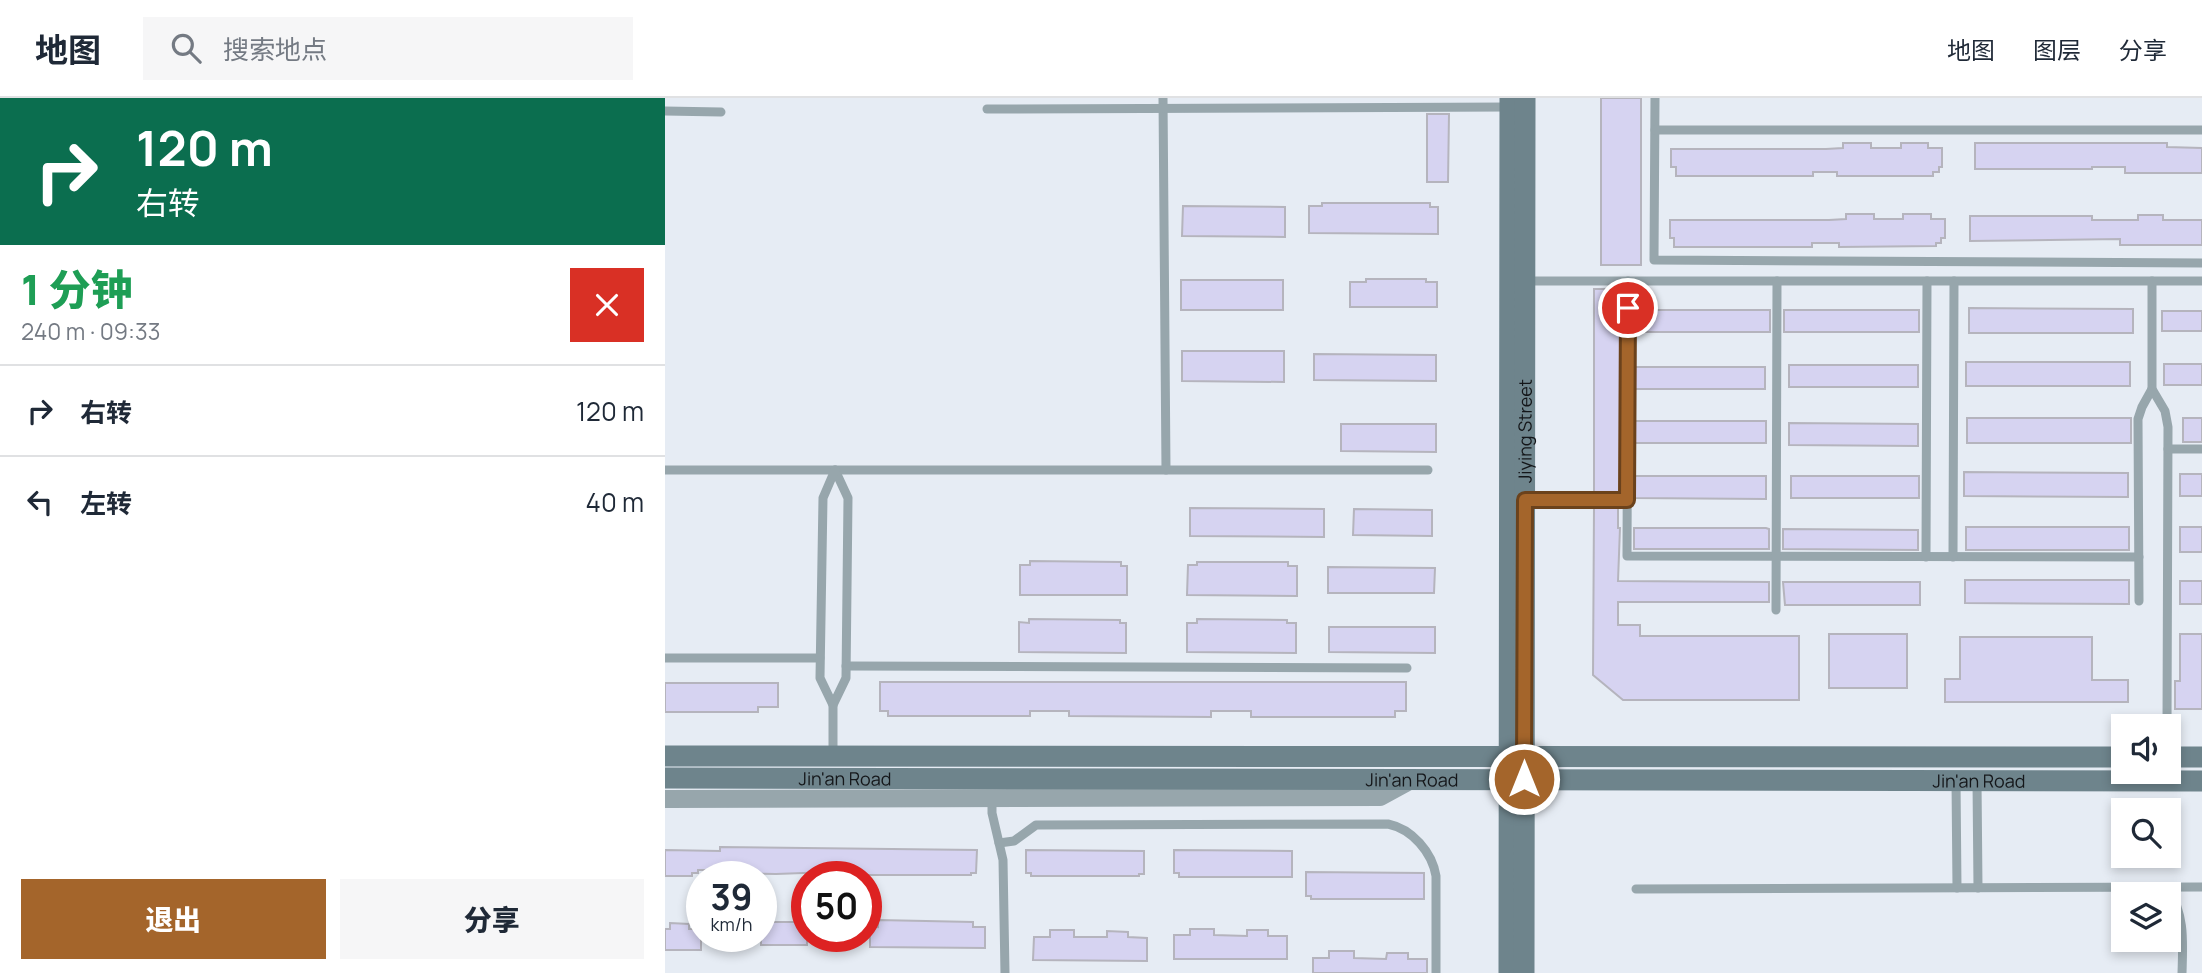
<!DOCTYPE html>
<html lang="zh">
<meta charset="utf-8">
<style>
:root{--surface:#fff;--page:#f6f6f7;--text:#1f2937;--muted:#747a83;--line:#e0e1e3;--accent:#a4652b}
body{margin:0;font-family:Manrope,"Noto Sans SC",sans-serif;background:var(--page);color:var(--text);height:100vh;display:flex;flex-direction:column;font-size:26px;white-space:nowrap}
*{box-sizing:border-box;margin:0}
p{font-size:23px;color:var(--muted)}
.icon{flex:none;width:38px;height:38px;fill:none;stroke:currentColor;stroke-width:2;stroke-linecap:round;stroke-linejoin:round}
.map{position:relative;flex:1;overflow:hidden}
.details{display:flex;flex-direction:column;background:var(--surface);width:665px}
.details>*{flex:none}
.top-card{background:#0b6e4f;color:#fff;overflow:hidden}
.buttons{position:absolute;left:1446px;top:616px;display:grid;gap:14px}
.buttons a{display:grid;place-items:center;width:70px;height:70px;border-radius:0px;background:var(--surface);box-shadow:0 4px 10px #0003;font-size:35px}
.speed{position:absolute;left:21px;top:763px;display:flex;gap:14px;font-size:35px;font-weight:700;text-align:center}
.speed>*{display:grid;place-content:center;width:91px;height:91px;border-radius:50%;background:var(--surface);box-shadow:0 4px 10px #0003;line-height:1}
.speed small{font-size:18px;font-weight:400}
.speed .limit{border:10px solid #d22;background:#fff;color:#111}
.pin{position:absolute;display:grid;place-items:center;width:60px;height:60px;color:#fff;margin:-30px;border:4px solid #fff;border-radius:50%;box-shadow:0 2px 7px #0007}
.me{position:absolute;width:77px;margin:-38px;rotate:0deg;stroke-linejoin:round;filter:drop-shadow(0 0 5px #0008)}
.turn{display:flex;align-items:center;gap:24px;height:147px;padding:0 21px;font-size:32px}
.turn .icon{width:91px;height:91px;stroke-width:2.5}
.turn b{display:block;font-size:49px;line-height:60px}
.round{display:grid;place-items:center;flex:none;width:74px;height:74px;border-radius:0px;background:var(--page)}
.head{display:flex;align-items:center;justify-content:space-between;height:119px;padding:0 21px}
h1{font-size:42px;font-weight:800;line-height:52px;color:#1e9e55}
.cta{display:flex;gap:14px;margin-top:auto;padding:14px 21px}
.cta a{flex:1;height:80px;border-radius:0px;background:var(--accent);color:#fff;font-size:28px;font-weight:800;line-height:80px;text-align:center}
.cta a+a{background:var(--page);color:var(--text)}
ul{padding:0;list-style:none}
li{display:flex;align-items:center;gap:21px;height:91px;padding:0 21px;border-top:2px solid var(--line)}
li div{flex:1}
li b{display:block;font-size:26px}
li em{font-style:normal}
header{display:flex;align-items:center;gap:42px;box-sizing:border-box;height:98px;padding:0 35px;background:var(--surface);border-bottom:2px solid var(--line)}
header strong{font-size:33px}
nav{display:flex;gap:38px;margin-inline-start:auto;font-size:24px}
.search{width:490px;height:63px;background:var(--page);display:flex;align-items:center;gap:18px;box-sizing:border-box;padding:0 24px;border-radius:0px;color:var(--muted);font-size:26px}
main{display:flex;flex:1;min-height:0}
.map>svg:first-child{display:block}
</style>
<header>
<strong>地图</strong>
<div class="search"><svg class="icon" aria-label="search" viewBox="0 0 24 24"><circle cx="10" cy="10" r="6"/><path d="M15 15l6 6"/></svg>搜索地点</div>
<nav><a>地图</a><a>图层</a><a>分享</a></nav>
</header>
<main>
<section class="details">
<div class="top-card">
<div class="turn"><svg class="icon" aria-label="right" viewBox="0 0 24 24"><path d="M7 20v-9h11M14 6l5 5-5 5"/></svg><div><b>120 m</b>右转</div></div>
</div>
<div class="head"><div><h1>1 分钟</h1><p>240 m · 09:33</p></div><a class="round" style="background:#d93025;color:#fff"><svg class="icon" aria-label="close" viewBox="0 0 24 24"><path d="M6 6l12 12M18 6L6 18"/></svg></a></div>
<ul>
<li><svg class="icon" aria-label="right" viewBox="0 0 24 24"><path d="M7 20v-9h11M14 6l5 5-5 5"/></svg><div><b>右转</b></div><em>120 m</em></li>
<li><svg class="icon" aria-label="left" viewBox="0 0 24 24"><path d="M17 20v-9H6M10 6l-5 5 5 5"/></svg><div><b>左转</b></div><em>40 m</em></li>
</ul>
<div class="cta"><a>退出</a><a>分享</a></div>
</section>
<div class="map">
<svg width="1537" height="875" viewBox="0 0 1537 875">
<rect width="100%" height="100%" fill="#e6ecf4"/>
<g fill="#d6d3f1" stroke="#b5b4bd" stroke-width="2">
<rect x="936" y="0" width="40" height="167"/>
<polygon points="762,16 784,16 783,84 762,84"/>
<polygon points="1178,45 1206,45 1206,50 1236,50 1236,45 1263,45 1263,50 1277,50 1277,69 1274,69 1274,74 1268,74 1268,78 1172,78 1172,74 1148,74 1148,78 1011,78 1011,69 1006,69 1006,51 1161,51 1178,50"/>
<polygon points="1310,45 1502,45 1502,49 1537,50 1537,75 1460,75 1460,69 1427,69 1427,71 1310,71"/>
<polygon points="657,105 765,105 765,109 773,109 773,136 644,135 644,108 657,108"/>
<polygon points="518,108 620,109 620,139 517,138"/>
<polygon points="1181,116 1209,116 1209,121 1238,121 1238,116 1266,116 1266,121 1280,121 1280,140 1276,140 1276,145 1271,145 1271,148 1174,149 1174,145 1147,145 1147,149 1009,149 1009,140 1005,140 1005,122 1164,122 1181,121"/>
<polygon points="1473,117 1498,117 1498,122 1537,122 1537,147 1455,147 1455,141 1305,143 1305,118 1427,118 1427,122 1473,122"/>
<polygon points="701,181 761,181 761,184 772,184 772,209 685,209 685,184 701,184"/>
<rect x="516" y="182" width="102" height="30"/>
<polygon points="929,191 956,191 955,396 929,396"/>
<polygon points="1304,210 1468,211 1468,235 1304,235"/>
<rect x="970" y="212" width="135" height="22"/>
<rect x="1119" y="212" width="135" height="22"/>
<rect x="1497" y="213" width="40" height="20"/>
<polygon points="517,253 619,253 619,284 517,283"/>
<polygon points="649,256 771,257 771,283 649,282"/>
<rect x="1301" y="264" width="164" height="24"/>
<rect x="1499" y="266" width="38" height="21"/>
<rect x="1124" y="267" width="129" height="22"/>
<rect x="970" y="269" width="130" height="22"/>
<rect x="1302" y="320" width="164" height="25"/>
<rect x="1518" y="320" width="19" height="24"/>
<rect x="969" y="323" width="132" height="22"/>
<polygon points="1124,325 1253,326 1253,348 1124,347"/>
<polygon points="676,326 771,326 771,354 676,353"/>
<polygon points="1299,374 1463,375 1463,399 1299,398"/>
<rect x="1515" y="376" width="22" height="22"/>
<polygon points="969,378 1101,378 1101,401 969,400"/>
<rect x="1126" y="378" width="128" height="22"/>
<polygon points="525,410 659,411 659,439 525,438"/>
<polygon points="929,410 953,410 953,430 955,430 953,483 1104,484 1104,504 953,504 953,527 975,527 975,538 1134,538 1134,602 958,602 928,577"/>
<polygon points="689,411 767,412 767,438 688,437"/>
<rect x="1301" y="429" width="163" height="23"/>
<rect x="1515" y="429" width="22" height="25"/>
<polygon points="969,430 1101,430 1104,431 1104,451 969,451"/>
<polygon points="1118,431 1253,432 1253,452 1118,451"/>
<polygon points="365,463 456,464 456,468 462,468 462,497 355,497 355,467 365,467"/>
<polygon points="532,464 623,464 623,468 632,468 632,498 522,497 523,467 532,467"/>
<polygon points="663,469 770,470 769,495 663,495"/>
<polygon points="1300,482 1464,482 1464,506 1300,505"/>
<rect x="1515" y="483" width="22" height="23"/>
<polygon points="1118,484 1255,484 1255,507 1120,507"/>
<polygon points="364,521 455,522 455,525 461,525 461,555 354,554 354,524 364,525"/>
<polygon points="532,521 622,522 622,525 631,525 631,555 522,554 522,525 532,525"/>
<polygon points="664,529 770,529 770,555 664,554"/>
<rect x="1164" y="536" width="78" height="54"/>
<polygon points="1515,536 1537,536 1537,611 1510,611 1510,583 1515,583"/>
<polygon points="1295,539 1427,539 1427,582 1463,582 1463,604 1280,604 1280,581 1295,581"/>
<polygon points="215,584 741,584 741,613 730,613 730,619 586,619 586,613 546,613 546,619 404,618 404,613 365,613 365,618 223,618 223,613 215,613"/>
<polygon points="0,585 113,585 113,609 93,609 93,614 0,614"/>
<polygon points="55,749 312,752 311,775 306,775 306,777 198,777 198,774 193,773 111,776 60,775 60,772 33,772 33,775 27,775 27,778 0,778 0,752 55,753"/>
<polygon points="361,752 479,753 479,776 474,776 474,778 366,778 366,775 361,775"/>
<polygon points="509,752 627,753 627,779 514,779 514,775 509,775"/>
<polygon points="641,774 759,775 759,801 646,801 646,798 641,798"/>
<polygon points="213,822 308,824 308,829 320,829 320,850 205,849 205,828 213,829"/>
<rect x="96" y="824" width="46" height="23"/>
<polygon points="5,825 24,826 24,831 36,831 36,852 0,852 0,831 5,831"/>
<polygon points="525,831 549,831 549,837 582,838 582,832 603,832 603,838 622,838 622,861 509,861 509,837 525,837"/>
<polygon points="385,832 409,832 409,839 442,839 442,833 463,834 463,839 482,840 482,863 368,862 369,839 385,839"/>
<polygon points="664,853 689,853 689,860 721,861 722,855 743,855 743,861 762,861 762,875 648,875 648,860 664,860"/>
</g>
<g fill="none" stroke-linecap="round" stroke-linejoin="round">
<g stroke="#97a6ac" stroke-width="9">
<polyline points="498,0 501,372"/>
<polyline points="990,0 989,162 1537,165"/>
<polyline points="322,11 845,9"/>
<polyline points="0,13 56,14"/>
<polyline points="990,32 1537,32"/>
<polyline points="860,183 1537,183"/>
<polyline points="963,183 962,458 1474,459"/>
<polyline points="1487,183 1487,291 1500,313 1503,329 1502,628"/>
<polyline points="1503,351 1537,351"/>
<polyline points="0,372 763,372"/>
<polyline points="860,402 962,403"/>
<polyline points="1261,459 1262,183"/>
<polyline points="1288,459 1289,183"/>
<polyline points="1474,503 1473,321 1477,309 1487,291"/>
<polyline points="1111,512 1112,183"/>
<polyline points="0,560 155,560"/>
<polyline points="181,568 742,570"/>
<polyline points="168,607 181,580 183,400 170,372"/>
<polyline points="168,657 168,607 155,580 158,400 170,372"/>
<polyline points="1291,683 1292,790"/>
<polyline points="1312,683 1313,790"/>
<polyline points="327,700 327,715 338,762 340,875"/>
<path d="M334 745 349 743 371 727 723 726C747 731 767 754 771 778V875"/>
<path d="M1503 789C1520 819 1518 841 1517 875"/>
<polyline points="971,791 1537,789"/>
</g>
<polyline stroke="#97a6ac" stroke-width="18" points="0,701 715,699 748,681"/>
<g stroke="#6e848c" stroke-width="21">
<polyline points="0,658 1458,659"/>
<polyline points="1503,659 1537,659"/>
<path id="s1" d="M0 680 1537 683"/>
<polyline points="844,875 845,0"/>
<path id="s2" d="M859 875 860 0"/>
</g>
</g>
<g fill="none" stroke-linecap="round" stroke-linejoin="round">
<defs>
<polyline id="route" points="859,681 860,402 962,402 963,210"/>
</defs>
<use href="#route" stroke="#6b421c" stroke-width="18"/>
<use href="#route" stroke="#a4652b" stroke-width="12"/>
</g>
<g text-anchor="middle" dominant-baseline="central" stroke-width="5" stroke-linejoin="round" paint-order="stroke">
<g font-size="18" fill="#141619" stroke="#f6f9fe">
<text stroke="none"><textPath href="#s2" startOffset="542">Jiying Street</textPath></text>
<text stroke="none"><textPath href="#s1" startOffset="180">Jin'an Road</textPath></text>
<text stroke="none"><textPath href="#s1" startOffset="747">Jin'an Road</textPath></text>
<text stroke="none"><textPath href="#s1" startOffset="1314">Jin'an Road</textPath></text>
</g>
</g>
</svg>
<div class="buttons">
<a><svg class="icon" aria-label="sound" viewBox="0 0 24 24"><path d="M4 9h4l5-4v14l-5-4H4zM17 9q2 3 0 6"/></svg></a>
<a><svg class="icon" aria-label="search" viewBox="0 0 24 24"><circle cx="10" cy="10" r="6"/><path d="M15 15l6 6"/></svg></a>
<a><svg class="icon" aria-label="layers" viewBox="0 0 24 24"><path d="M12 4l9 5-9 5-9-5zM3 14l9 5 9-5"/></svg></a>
</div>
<div class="speed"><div>39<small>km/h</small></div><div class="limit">50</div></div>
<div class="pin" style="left:963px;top:210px;background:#d93025"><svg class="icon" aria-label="arrive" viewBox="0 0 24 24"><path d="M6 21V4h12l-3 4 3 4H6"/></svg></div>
<svg class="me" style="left:859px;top:681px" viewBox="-20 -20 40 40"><circle r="17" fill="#a4652b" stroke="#fff" stroke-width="3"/><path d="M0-11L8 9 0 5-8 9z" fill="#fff"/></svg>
</div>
</main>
